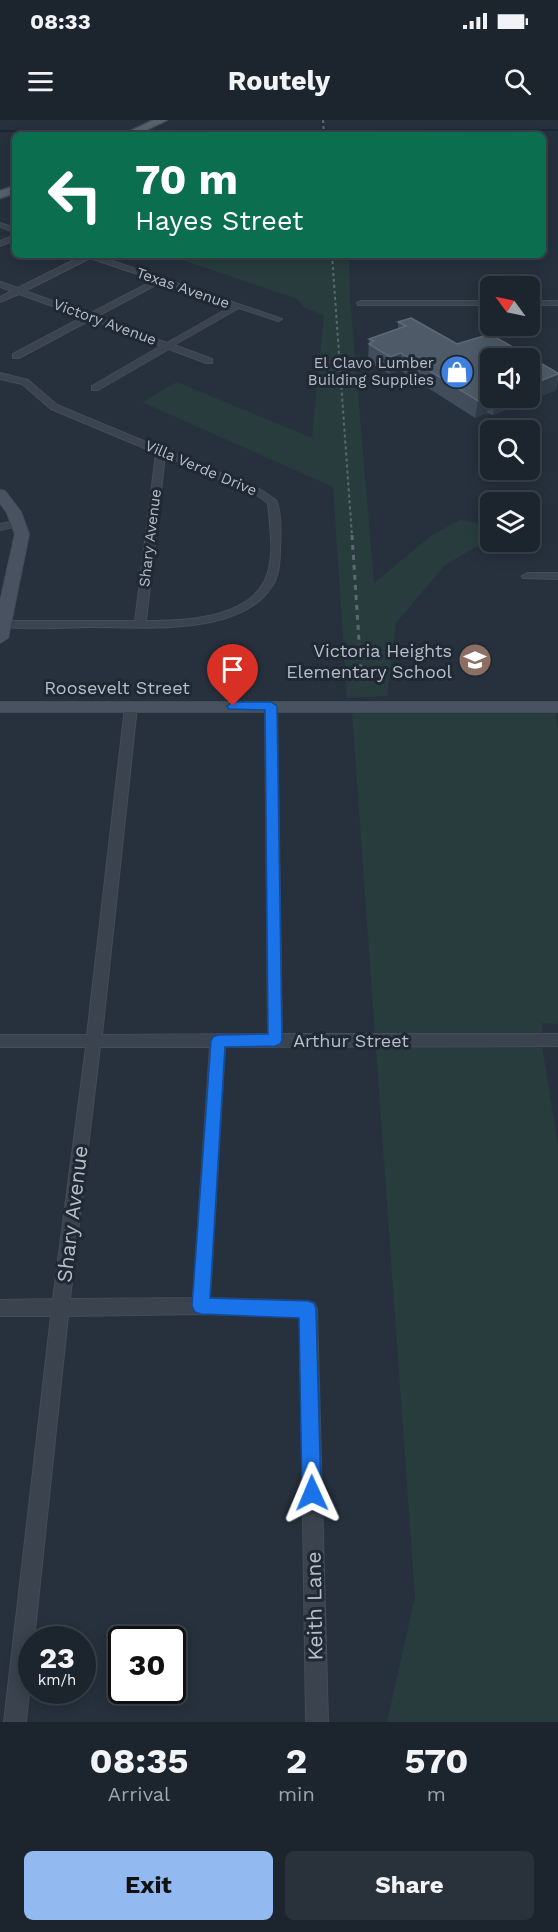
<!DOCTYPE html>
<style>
:root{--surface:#1c252e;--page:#29313a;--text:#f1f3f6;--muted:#a0a5aa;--line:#3a424a;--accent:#93b9f1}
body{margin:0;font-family:"Work Sans",sans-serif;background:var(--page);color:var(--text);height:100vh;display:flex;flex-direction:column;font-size:22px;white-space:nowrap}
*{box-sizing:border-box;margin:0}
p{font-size:20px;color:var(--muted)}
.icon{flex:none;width:33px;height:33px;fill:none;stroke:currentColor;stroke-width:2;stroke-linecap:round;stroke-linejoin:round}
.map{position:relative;height:1602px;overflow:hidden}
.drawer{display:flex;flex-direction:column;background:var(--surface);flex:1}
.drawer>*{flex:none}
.banner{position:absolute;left:12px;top:12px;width:534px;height:126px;border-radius:9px;box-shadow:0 3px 15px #0003,0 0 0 2px var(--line);background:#0b6e4f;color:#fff;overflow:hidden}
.needle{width:39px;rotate:303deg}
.tools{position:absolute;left:480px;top:156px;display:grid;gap:12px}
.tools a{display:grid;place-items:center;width:60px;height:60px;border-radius:9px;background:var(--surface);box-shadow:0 3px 15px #0003,0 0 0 2px var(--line);font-size:30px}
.speed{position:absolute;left:18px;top:1506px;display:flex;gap:12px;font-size:30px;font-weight:700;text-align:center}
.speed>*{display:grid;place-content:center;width:78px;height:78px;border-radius:50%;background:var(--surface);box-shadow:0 3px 15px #0003,0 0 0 2px var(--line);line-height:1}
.speed small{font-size:15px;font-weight:400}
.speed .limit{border:3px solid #111;border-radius:9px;background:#fff;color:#111}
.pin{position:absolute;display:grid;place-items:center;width:51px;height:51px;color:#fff;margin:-62px -26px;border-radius:50% 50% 50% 0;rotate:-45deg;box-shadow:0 0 6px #0007}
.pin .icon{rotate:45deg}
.me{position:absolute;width:66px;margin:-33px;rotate:359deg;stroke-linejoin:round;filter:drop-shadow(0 0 4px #0008)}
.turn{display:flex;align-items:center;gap:21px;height:126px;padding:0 24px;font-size:27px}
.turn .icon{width:78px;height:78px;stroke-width:2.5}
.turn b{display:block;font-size:42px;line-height:51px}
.eta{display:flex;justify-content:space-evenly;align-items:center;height:102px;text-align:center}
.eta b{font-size:36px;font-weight:700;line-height:42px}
.primary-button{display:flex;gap:12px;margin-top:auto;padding:12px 24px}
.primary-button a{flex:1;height:69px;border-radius:9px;background:var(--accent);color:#111;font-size:24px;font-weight:700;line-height:69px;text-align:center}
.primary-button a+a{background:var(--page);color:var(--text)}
.status{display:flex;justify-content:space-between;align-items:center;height:42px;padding:0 30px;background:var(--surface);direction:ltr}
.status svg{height:16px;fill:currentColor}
header{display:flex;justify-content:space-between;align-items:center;height:78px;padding:0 24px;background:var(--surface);font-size:27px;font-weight:700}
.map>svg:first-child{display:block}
</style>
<div class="status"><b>08:33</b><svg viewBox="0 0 49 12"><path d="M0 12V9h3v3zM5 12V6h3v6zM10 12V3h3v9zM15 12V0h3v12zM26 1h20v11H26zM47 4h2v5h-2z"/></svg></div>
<header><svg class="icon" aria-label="menu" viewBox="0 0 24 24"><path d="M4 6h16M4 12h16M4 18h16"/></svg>Routely<svg class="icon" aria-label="search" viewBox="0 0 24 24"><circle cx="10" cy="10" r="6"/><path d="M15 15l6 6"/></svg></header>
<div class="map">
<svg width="558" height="1602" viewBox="0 0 558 1602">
<rect width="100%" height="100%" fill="#26313d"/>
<g fill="#283c3e">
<polygon points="167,135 349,135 350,179 374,463 432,415 460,400 490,406 490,419 445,445 396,503 387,576 347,578 333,367 142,282 177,262 312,318 324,195 305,188 297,179"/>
<polygon points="352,592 555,593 558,609 558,904 542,903 543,931 558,1026 558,1602 387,1602 415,1477"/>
</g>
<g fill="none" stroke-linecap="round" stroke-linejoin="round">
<g stroke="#1a283b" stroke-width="2">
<polyline points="0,11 130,11"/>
<polyline points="158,11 558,10"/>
</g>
<defs>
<g id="street">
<polygon points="0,103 15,108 15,112 0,107"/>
<polygon points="15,115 15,120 0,126 0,121"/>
<path d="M84 135H95L282 199 278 201 239 188 174 225 212 239V243H206L169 229 98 270H92V266L161 226 90 200 19 238H13V234L83 197 19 174 0 182V177L12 171 0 167V162L18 168ZM90 138 155 160 89 194 25 171ZM161 162 232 186 167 223 96 197Z"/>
<polygon points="361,181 490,181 490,185 358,185 357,183"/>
<rect x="530" y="181" width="28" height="4"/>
<path d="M0 253 28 260 57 285 261 370 276 380C282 394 281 415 280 430 280 440 279 452 275 461 247 517 144 507 92 507 67 507 23 511 0 506V502L4 501H135L156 333 51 289 22 264 0 259ZM165 336 255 374 268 383C270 407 276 440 264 462 245 499 181 501 146 501Z"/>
<polygon points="19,400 24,403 22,405 0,410 0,404"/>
<polygon points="527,453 558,453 558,459 523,458 522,456"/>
<path d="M271 582 277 586 282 914H558V926L225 927 210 1178 308 1181 314 1183 317 1189 328 1602H306L300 1197 201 1194 68 1196 34 1520H32V1544L26 1602H4L51 1196H0V1180L53 1179 86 927H0V915H87L125 587 131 583 137 587 102 915 268 914 265 586ZM100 927H210L193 1178 70 1179Z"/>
</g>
<g id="secondary">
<polygon points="0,370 5,371 21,392 29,414 8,518 0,523 0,482 15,414 7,393 0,383"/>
<rect x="0" y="582" width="558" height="10"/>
</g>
<g id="primary">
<polygon points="154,0 167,0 136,15 122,15"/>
<polygon points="15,66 15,73 0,78 0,71"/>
</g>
</defs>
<use href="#street" stroke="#434c57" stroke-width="2"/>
<use href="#secondary" stroke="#434c57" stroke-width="2"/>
<use href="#primary" stroke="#434c57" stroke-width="3"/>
<use href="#street" fill="#3a434e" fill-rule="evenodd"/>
<use href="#secondary" fill="#495260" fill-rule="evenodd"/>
<use href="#primary" fill="#58626d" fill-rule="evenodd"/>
<g stroke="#5d6774" stroke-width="2" stroke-dasharray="3 3" stroke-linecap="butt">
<polyline points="323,0 324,15"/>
<polyline points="332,135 352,416"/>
</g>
<polyline stroke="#5d6774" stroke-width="3" stroke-dasharray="5 5" stroke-linecap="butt" points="352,415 361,551"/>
</g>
<path fill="#424d5b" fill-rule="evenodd" d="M398 202 457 224 558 253V260L556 270 493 295 487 293 475 298 400 250 389 254 368 241 369 219 398 209ZM490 238 530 278H490Z"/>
<g fill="#313d4a">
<polygon points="401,233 400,250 389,254 390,237"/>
<polygon points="558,254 556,270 493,295 495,278 530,278 530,265"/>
<polygon points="490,276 487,293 475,298 478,281"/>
</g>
<polygon fill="#4e5a67" stroke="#5e6976" stroke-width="1.5" points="411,198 457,224 490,214 558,253 558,254 530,265 530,238 490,238 490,276 478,281 401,233 390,237 369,224 374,221 369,219 406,206 398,202"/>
<polygon fill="#1a73e8" stroke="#114b97" stroke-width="1.5" points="233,582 271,582 277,586 282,920 280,924 275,926 225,927 210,1178 308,1181 314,1183 316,1189 321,1373 319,1380 312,1382 305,1380 302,1373 299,1198 201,1194 195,1192 192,1186 211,921 213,917 218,915 268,914 265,590 229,589 227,586"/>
<defs>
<symbol id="shop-disc" viewBox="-11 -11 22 22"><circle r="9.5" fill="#3f7fe0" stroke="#1f2833"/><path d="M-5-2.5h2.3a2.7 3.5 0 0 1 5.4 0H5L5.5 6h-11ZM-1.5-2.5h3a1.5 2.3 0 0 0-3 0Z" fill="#fff"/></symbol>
<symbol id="school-disc" viewBox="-11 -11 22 22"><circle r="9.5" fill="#8d6e63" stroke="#1f2833"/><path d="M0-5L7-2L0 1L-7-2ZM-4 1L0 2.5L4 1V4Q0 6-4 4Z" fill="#fff"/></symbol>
</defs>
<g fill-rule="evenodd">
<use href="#shop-disc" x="438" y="233" width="38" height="38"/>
<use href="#school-disc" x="456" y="521" width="38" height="38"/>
</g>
<g text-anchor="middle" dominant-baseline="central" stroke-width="6" stroke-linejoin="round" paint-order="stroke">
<g font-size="15" fill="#b6bec8" stroke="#1f2833">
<text transform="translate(183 168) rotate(19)">Texas Avenue</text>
<text transform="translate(105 202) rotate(20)">Victory Avenue</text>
<text transform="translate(201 348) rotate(23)">Villa Verde Drive</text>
<text transform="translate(150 418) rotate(-83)">Shary Avenue</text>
</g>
<g font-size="15" fill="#b6bec8" stroke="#1f2833" text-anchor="end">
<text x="434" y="243">El Clavo Lumber<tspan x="434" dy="17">Building Supplies</tspan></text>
</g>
<g font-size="18" fill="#b6bec8" stroke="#1f2833" text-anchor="end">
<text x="452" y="530">Victoria Heights<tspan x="452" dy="21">Elementary School</tspan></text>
</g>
<g font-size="18" fill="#b6bec8" stroke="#1f2833">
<text x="117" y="567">Roosevelt Street</text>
<text x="351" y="920">Arthur Street</text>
</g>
<g font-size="21" fill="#b6bec8" stroke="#1f2833">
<text transform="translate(72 1094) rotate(-83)">Shary Avenue</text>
<text transform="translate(314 1486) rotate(-91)">Keith Lane</text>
</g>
</g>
</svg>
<div class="tools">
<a><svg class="needle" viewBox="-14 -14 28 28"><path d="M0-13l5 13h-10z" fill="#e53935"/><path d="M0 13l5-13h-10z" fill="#a0a5aa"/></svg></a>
<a><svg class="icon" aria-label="sound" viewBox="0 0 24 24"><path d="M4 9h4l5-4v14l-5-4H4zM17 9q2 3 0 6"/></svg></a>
<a><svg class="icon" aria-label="search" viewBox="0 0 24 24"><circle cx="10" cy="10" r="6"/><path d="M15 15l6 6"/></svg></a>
<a><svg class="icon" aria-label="layers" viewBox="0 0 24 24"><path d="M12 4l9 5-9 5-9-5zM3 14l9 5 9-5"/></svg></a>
</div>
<div class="speed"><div>23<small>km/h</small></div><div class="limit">30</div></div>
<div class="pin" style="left:233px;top:586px;background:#d93025"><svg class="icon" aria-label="arrive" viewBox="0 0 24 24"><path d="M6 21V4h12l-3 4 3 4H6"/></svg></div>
<svg class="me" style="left:312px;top:1373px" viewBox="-20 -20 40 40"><path d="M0-17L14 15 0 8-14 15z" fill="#1a73e8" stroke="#fff" stroke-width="4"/></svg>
<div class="banner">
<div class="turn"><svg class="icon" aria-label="left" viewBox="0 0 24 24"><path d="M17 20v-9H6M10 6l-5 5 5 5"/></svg><div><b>70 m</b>Hayes Street</div></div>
</div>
</div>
<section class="drawer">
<div class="eta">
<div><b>08:35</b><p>Arrival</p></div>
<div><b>2</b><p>min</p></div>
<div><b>570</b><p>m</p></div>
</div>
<div class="primary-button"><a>Exit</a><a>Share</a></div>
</section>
